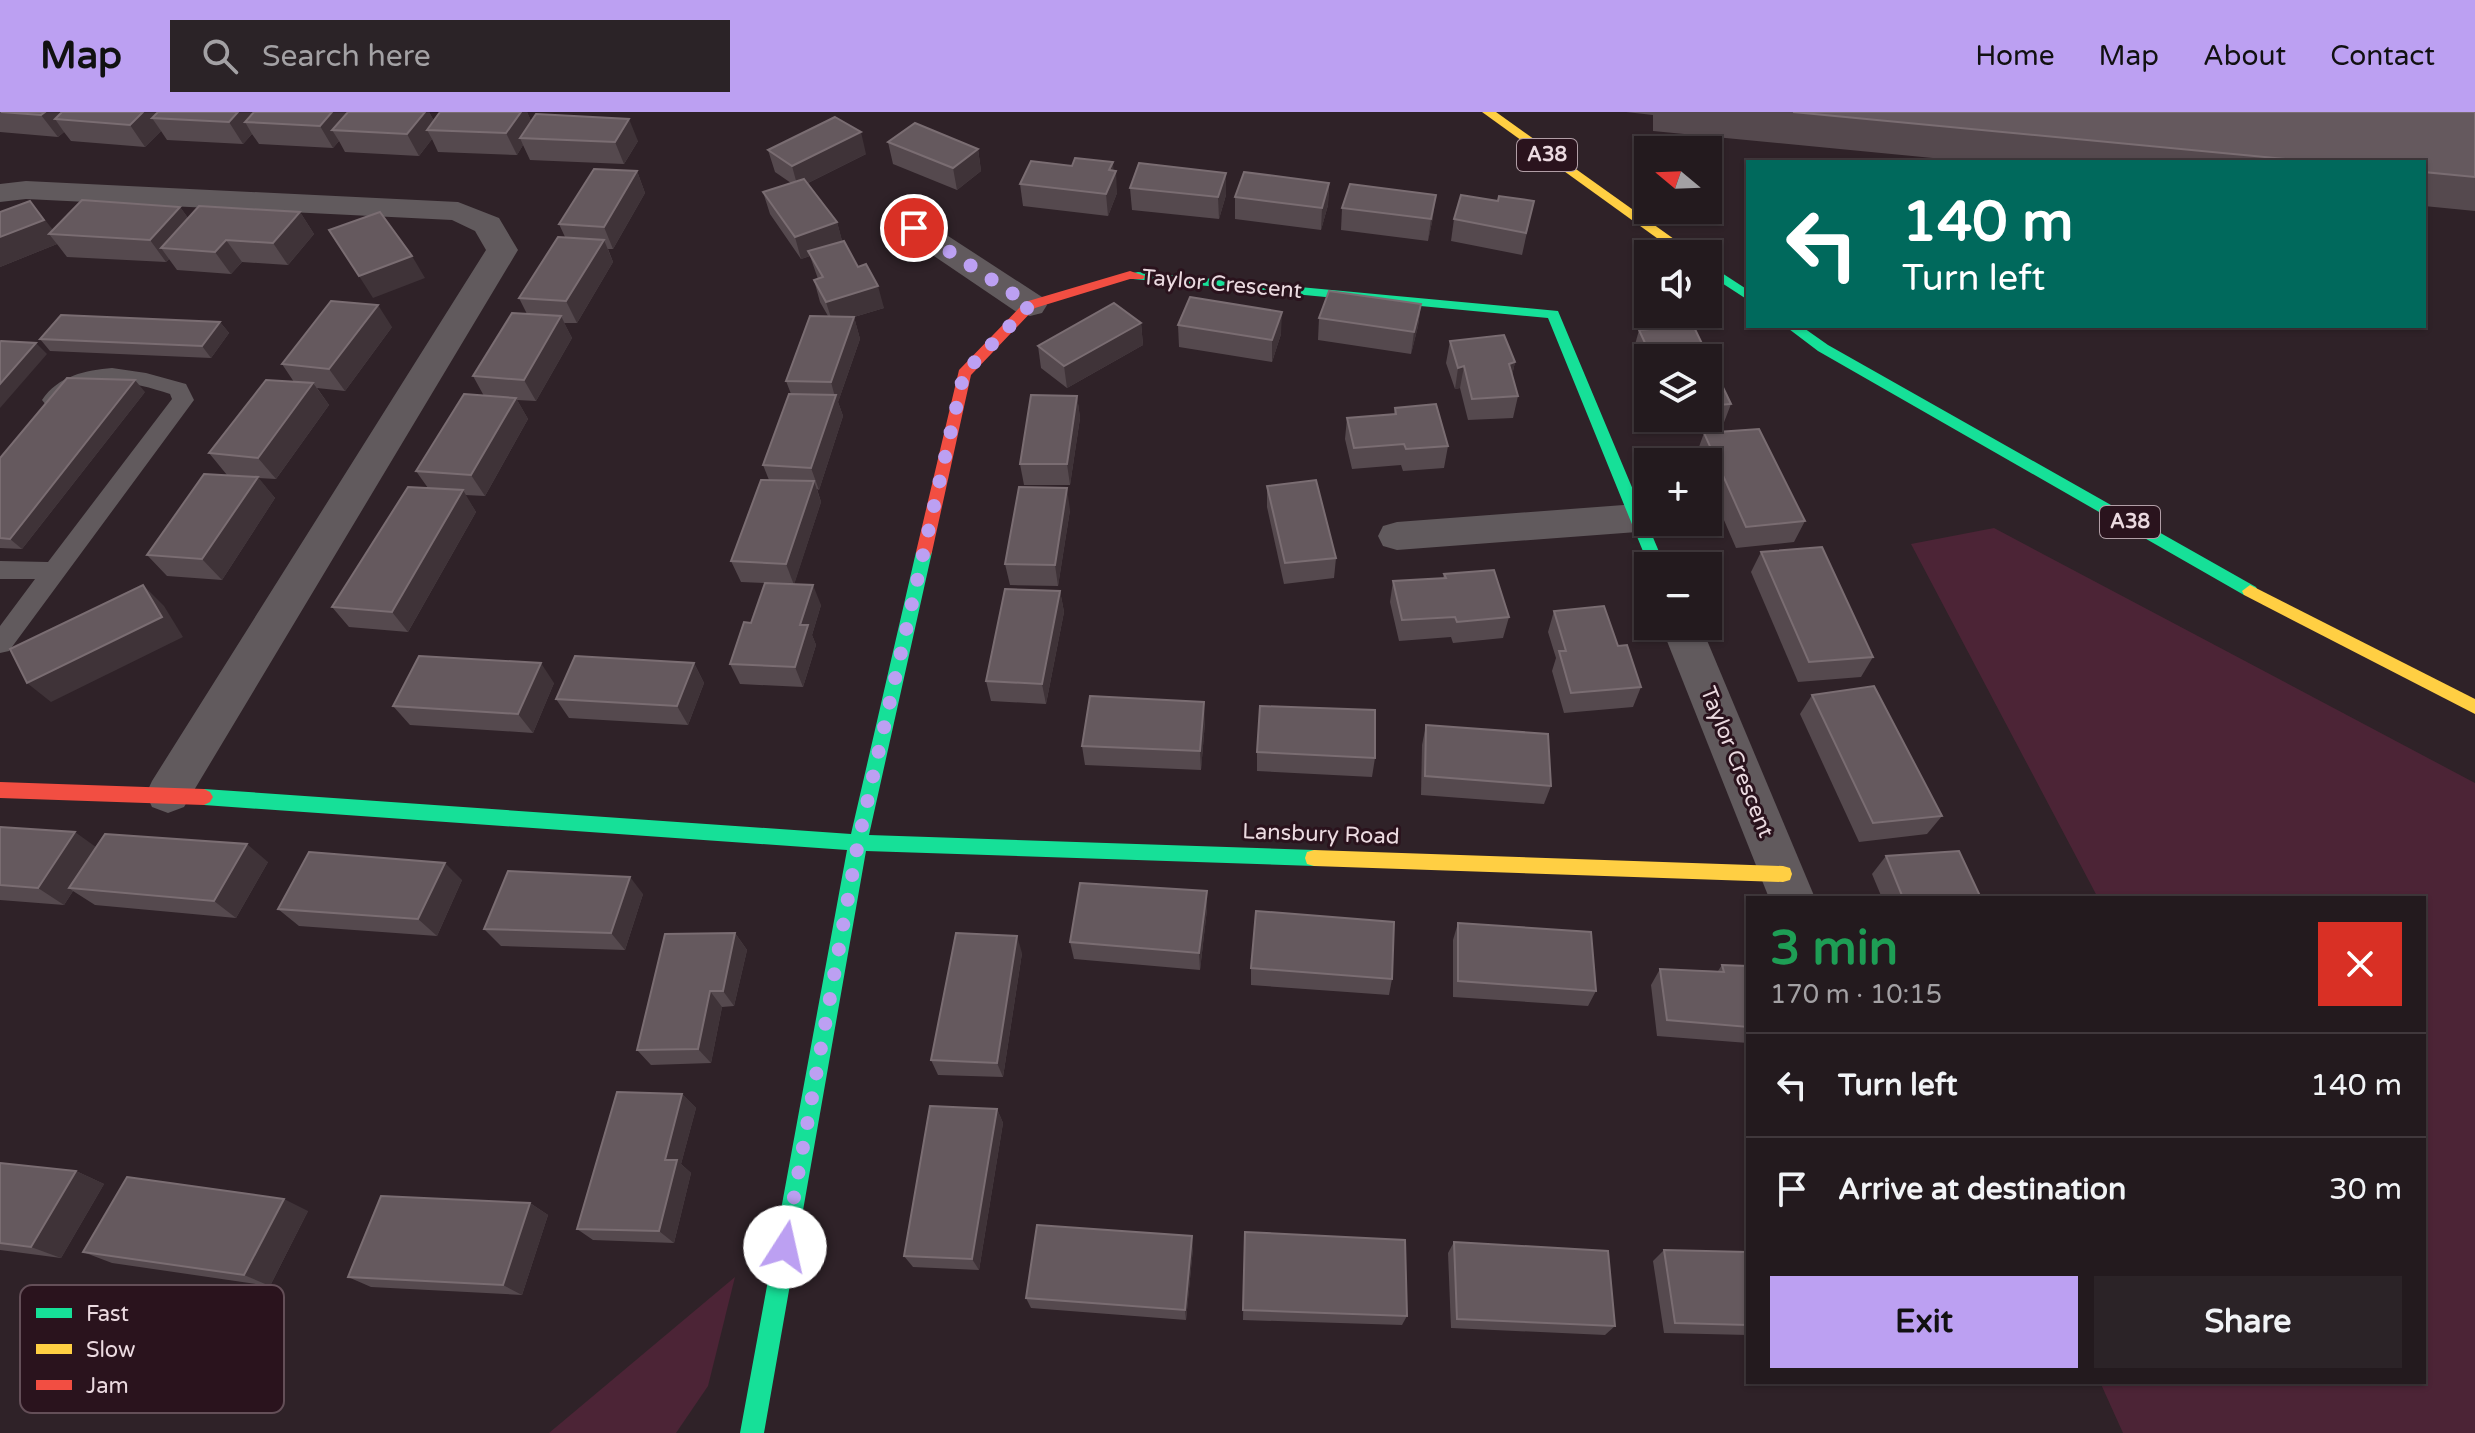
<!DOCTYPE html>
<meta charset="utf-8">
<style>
:root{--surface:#231a1e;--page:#2b2327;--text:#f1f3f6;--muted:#a3a1a4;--line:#40383c;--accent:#bca0f2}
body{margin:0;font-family:"Varela Round",sans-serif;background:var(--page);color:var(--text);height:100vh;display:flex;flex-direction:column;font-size:30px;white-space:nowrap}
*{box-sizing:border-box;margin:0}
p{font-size:26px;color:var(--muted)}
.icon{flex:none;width:44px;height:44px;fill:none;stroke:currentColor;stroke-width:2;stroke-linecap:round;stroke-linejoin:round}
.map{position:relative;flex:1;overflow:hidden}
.details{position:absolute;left:1746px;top:784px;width:680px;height:488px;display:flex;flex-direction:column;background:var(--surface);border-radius:0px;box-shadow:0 2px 6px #0004,0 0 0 2px var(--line)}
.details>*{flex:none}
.hud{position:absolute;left:1746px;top:48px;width:680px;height:168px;border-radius:0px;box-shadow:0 2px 6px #0004,0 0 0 2px var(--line);background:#00695c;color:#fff;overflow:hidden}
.needle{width:52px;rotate:289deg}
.fabs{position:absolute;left:1634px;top:24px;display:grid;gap:16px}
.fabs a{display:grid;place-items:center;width:88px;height:88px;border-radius:0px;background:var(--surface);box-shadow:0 2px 6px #0004,0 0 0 2px var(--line);font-size:40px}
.pin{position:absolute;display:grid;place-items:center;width:68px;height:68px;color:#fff;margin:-34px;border:4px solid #fff;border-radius:50%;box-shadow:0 2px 8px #0007}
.me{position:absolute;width:88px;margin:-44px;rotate:10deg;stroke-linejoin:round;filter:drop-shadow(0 0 6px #0008)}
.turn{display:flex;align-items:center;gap:28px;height:168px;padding:0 24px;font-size:36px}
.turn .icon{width:104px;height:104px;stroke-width:2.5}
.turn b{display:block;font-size:56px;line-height:68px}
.round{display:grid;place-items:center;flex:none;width:84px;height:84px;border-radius:0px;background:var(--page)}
.headline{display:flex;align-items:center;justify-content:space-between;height:136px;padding:0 24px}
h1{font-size:48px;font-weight:800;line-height:60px;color:#1e9e55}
.action{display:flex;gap:16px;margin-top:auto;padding:16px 24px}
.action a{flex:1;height:92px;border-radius:0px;background:var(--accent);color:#111;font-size:32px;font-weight:800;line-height:92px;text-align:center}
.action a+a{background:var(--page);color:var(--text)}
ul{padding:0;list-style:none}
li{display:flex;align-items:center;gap:24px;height:104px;padding:0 24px;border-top:2px solid var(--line)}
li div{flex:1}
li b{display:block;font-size:30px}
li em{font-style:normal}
header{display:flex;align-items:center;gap:48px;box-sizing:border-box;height:112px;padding:0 40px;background:var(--accent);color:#111}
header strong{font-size:38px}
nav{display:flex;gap:44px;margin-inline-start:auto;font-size:28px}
.search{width:560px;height:72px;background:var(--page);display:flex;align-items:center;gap:20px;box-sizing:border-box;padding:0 28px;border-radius:0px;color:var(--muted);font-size:30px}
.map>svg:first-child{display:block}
</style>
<header>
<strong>Map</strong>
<div class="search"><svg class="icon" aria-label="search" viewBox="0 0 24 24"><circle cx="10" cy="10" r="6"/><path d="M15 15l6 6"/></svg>Search here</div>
<nav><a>Home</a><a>Map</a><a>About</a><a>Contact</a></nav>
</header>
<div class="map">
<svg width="2475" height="1321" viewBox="0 0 2475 1321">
<rect width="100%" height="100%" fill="#2f2228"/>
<g fill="#4c2436">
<polygon points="1994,416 2475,671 2475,1321 2123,1321 2100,1270 2424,1270 2424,786 2098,786 1911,432"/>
<polygon points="735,1165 708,1274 676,1321 549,1321"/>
</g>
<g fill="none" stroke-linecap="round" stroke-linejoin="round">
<path fill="#615a5d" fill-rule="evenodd" d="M112 256 146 261 186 272 194 288 9 539 0 541V514L35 467H0V449L48 450 172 287 170 282C145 274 111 264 86 274 73 279 66 292 53 295L46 293 42 288C58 264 86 258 112 256Z"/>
<g fill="#615a5d" fill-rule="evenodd">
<polygon points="26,69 458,90 499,106 518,138 184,695 168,701 152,695 146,682 152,669 486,138 475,119 452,108 26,87 0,90 0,72"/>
<polygon points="914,106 925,109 1042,185 1047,193 1042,201 1030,204 1018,201 903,123 898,116 903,109"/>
<polygon points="1637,392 1648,395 1648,410 1654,410 1651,416 1637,420 1397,438 1383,434 1378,424 1383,414 1397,410"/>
<polygon points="1661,514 1701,514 1815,786 1769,786"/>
</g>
<g fill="#16e098" fill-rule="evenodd">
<polygon points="1708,152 1748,178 1748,188 1708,162"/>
<polygon points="1138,160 1558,199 1665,454 1649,454 1548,206 1133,167 1133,161"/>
<polygon points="1785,214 1801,214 1828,233 2256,475 2258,479 2256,483 2244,483 1818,239"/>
<polygon points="924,434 932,440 869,723 1314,738 1321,740 1323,746 1321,752 1314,754 866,739 764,1321 740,1321 847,738 204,693 198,690 195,685 198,680 204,677 851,722 916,440"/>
</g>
<g fill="#ffcf43" fill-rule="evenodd">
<polygon points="1482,0 1496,0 1695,142 1679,142"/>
<polygon points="2250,473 2475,587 2475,602 2244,483 2242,479"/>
<polygon points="1314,738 1783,754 1790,756 1792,762 1790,768 1783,770 1314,754 1307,752 1305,746 1307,740"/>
</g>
<g fill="#f24e42" fill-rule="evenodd">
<polygon points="1130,159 1145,164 1143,167 1130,167 1035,196 971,263 932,440 930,444 918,444 916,440 959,258 1025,190"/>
<polygon points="0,670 204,677 210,680 213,685 210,690 204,693 0,686"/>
</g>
</g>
<g fill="#55494e">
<polygon points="0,0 429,0 434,9 440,0 527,0 531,9 638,29 624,52 530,48 523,33 517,43 438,40 432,27 419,44 345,40 339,29 333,36 259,32 252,22 243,32 167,28 161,19 145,35 71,29 64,20 58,25 0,20"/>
<polygon points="1626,0 2475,0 2475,99 2424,94 2424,50 1974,50 1653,19 1653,3"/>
<polygon points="888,30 978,37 981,59 957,78 893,52"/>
<polygon points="768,38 866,42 808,71 837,110 842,129 884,196 854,205 860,227 838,290 843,304 819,378 817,377 821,390 794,472 821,493 812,523 816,533 803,575 740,572 730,552 751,511 765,471 741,470 731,449 769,368 763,353 791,282 786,269 828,204 820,190 814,168 818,167 810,144 801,147 770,102 763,80 791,71 775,60"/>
<polygon points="637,59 645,81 613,137 608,137 613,150 577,211 564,211 572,226 536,289 517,288 528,307 485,384 465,383 476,400 408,520 349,515 332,495 428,376 416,359 484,284 473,264 527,202 519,186 565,125 559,112"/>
<polygon points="1113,59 1117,81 1108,104 1023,94 1020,72"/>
<polygon points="1226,61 1226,83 1219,107 1132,98 1130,76"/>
<polygon points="1329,71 1328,93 1321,118 1235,107 1235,85"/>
<polygon points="180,95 188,106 300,100 314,122 288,153 242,150 231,162 177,158 169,147 166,150 67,145 57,132 0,155 0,100 53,118"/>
<polygon points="1342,96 1433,105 1428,129 1341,118"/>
<polygon points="1454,107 1529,111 1522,143 1451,129"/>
<polygon points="1421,192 1418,214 1411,242 1318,228 1319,206"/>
<polygon points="220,210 229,221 211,246 50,239 40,227"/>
<polygon points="1141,211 1143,233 1067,276 1041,256 1038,234"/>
<polygon points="1178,213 1281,222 1272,250 1179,235"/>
<polygon points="1693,213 1731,292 1723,313 1668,318 1663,306 1708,306 1708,246 1648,246 1648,273 1633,240 1639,218"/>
<polygon points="392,215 345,279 317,276 329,293 276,367 258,366 275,386 222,468 167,464 147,443 227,363 209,341 294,270 282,252"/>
<polygon points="1450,229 1515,250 1512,264 1518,284 1513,306 1468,308 1460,276 1455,277 1446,251"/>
<polygon points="145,280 22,437 0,436 0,346"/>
<polygon points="1077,284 1080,306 1070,373 1024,373 1020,352"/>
<polygon points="1395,296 1448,334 1444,356 1403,359 1401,353 1352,357 1345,327 1347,306 1394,302"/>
<polygon points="1704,321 1805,409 1794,430 1736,436 1708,371 1708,350 1699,350 1696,343"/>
<polygon points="1267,374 1336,446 1334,466 1284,472 1267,395"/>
<polygon points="1070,398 1058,474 1010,473 1005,452"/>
<polygon points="1761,440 1873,545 1861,565 1798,570 1751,460"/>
<polygon points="1444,462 1509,505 1503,526 1453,531 1451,525 1399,529 1390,490 1393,469 1443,466"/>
<polygon points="1060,479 1064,500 1046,592 991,589 986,569"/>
<polygon points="1554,499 1618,534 1641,575 1633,595 1564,601 1552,559 1556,546 1548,520"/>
<polygon points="694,551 704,571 688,613 569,606 556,587"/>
<polygon points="554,571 533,621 410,613 393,594"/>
<polygon points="1812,583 1942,704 1927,722 1859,730 1800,602"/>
<polygon points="1205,610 1201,658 1085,653 1082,634"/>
<polygon points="1426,613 1551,674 1544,692 1421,683 1422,633"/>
<polygon points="1257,640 1375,646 1372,665 1257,659"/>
<polygon points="0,715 96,735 268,750 236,806 95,793 73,779 64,793 0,788"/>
<polygon points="1886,744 1981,786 1882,786 1872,762"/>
<polygon points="462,768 437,824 299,814 278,797"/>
<polygon points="1207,779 1207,797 1200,858 1074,847 1070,830"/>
<polygon points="643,782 625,838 501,834 484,817"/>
<polygon points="1458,811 1596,879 1588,894 1453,885 1453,828"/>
<polygon points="735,821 747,838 734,894 722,895 711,951 651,953 637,938"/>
<polygon points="1022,841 1003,965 938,963 931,948"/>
<polygon points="1722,853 1748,854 1748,931 1657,924 1651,873 1660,857 1718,859"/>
<polygon points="1251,856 1392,867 1389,883 1251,873"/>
<polygon points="682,982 696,996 681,1052 691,1061 674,1131 593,1128 577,1117"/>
<polygon points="997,997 1003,1011 979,1158 913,1155 904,1144"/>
<polygon points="0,1051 76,1059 104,1072 61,1146 0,1138"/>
<polygon points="530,1091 548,1103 522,1183 371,1175 348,1165"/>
<polygon points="308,1099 270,1174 112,1151 83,1140"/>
<polygon points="1245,1120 1407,1204 1402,1213 1243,1208"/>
<polygon points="1454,1130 1615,1214 1605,1223 1451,1216 1448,1141"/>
<polygon points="1193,1136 1186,1208 1031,1196 1026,1186"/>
<polygon points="1664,1138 1748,1140 1748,1223 1664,1221 1653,1149"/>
</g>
<g fill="#3f3338">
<polygon points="45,0 86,0 55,7 64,20 58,25 41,3"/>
<polygon points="143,0 168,0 152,6 161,19 145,35 130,13"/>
<polygon points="238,0 264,0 245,10 252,22 243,32 229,10"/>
<polygon points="332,0 348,0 332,18 339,29 333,36 320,14"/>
<polygon points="425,0 429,0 439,18 427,18 432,27 419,44 407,22"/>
<polygon points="521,0 527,0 535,17 520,26 523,33 517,43 506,21"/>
<polygon points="629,7 638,29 624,52 615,30"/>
<polygon points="861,20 866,42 798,76 792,54"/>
<polygon points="978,37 981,59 957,78 953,56"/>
<polygon points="1113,50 1114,63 1116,59 1117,81 1108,104 1106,82 1109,58"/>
<polygon points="637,59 645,81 613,137 604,115"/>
<polygon points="1226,61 1226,83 1219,107 1218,85"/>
<polygon points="1329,71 1328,93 1321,118 1322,96"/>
<polygon points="1436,83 1433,105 1428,129 1431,107"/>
<polygon points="30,89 57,123 49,122 57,132 0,155 0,125"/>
<polygon points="180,95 196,117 161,136 169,147 166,150 150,128"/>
<polygon points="300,100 314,122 288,153 273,131"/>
<polygon points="837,110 843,132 808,139 810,144 801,147 795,125"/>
<polygon points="226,128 242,150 231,162 215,140"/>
<polygon points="604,128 613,150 577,211 566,189"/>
<polygon points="412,144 425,166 373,186 359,164"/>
<polygon points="878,174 884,196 854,205 860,227 838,290 843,304 819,378 811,356 835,285 831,270 833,212 826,190"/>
<polygon points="1421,192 1418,214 1411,242 1414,220"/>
<polygon points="378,193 392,215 345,279 329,257"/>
<polygon points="1282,200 1281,222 1272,250 1272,228"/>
<polygon points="561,204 572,226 536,289 524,268"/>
<polygon points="220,210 229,221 211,246 202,234"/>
<polygon points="1141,211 1143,233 1067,276 1064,254"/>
<polygon points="36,231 47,242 0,296 0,272"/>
<polygon points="1515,250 1510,272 1509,252"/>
<polygon points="1464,254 1460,276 1455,277 1458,256"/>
<polygon points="135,268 145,280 22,437 10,427"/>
<polygon points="313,271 329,293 276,367 258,346"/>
<polygon points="1077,284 1080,306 1070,373 1067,352"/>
<polygon points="516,286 528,307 485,384 471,363"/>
<polygon points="258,365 275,386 222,468 202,447"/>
<polygon points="814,369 821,390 794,473 786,452"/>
<polygon points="1067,376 1070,398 1058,474 1055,453"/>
<polygon points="463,378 476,400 408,520 392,500"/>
<polygon points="143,473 164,494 183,525 51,590 27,571"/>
<polygon points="813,473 821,493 812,523 816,533 803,575 795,555 800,513"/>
<polygon points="1060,479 1064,500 1046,592 1042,572"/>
<polygon points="541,551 554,571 533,621 518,602"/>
<polygon points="694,551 704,571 688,613 677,594"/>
<polygon points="1204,590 1205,610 1201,658 1200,639"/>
<polygon points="75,720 100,738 69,776 73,779 64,793 38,776"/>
<polygon points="247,732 268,750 236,806 214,789"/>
<polygon points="445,751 462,768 437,824 418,807"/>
<polygon points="630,765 643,782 625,838 611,821"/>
<polygon points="1207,779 1207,797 1200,858 1199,841"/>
<polygon points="735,821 747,838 734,894 723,879"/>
<polygon points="1017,824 1022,841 1003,965 997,951"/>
<polygon points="710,879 722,895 711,951 698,937"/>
<polygon points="682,982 696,996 681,1052 691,1061 674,1131 659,1119 665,1048"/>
<polygon points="997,997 1003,1011 979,1158 972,1147"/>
<polygon points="76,1059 104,1072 61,1146 31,1135"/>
<polygon points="284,1087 308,1099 270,1174 244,1163"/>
<polygon points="530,1091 548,1103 522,1183 503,1173"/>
<polygon points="1192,1124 1193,1136 1186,1208 1185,1198"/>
</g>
<g fill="#65595e" stroke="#7a6d72" stroke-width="2">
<polygon points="1,0 45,0 41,3"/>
<polygon points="62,0 143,0 130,13 55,7"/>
<polygon points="158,0 238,0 229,10 152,6"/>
<polygon points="254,0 332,0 320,14 245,10"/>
<polygon points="348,0 425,0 407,22 332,18"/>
<polygon points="440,0 521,0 506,21 427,18"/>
<polygon points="1793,0 2475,0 2475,65 2424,60 2424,50 2316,50"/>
<polygon points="536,2 629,7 615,30 520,26"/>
<polygon points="835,5 861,20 792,54 768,38"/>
<polygon points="915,11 978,37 953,56 888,30"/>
<polygon points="1075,46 1113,50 1109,58 1116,59 1106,82 1020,72 1031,49 1072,54"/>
<polygon points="1139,51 1226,61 1218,85 1130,76"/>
<polygon points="594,57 637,59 604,115 559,112"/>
<polygon points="1244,60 1329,71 1322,96 1235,85"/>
<polygon points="804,67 837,110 795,125 763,80"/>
<polygon points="1350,72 1436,83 1431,107 1342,96"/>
<polygon points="1461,83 1498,89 1499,84 1534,89 1526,121 1454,107"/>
<polygon points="82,88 180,95 150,128 49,122"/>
<polygon points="30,89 44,108 0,125 0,100"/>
<polygon points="199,94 300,100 273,131 226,128 215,140 161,136"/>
<polygon points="380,100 412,144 359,164 329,118"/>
<polygon points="558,125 604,128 566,189 519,186"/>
<polygon points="844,129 858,155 866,152 878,174 826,190 814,168 823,165 808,139"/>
<polygon points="1329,179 1421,192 1414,220 1319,206"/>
<polygon points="1190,185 1282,200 1272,228 1178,213"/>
<polygon points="331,189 378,193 329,257 282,252"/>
<polygon points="1114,191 1141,211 1064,254 1038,234"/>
<polygon points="512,201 561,204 524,268 473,264"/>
<polygon points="61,203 220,210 202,234 40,227"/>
<polygon points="810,204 854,205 831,270 786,269"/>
<polygon points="1693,213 1731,292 1708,294 1708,246 1652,246 1639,218"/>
<polygon points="1504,223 1515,250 1509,252 1518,284 1472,287 1464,254 1458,256 1450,229"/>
<polygon points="1,229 36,231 0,272 0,230"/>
<polygon points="67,266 135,268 10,427 0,426 0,346"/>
<polygon points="266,268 313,271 258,346 209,341"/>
<polygon points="464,282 516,286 471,363 416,359"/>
<polygon points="789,282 836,283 811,356 763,353"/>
<polygon points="1031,283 1077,284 1067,352 1020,352"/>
<polygon points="1436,292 1448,334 1406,337 1404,332 1354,336 1347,306 1396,302 1395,296"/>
<polygon points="1759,317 1805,409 1746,415 1704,321"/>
<polygon points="204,362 258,365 202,447 147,443"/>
<polygon points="761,368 814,369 786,452 731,449"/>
<polygon points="1316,368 1336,446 1285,451 1267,374"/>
<polygon points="408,375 463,378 392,500 332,495"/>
<polygon points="1019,375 1067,376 1055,453 1005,452"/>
<polygon points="1822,435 1873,545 1809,550 1761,440"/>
<polygon points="1494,458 1509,505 1457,510 1455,505 1402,508 1393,469 1446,466 1444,462"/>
<polygon points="765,471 813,473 800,513 808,513 795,555 730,552 744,510 751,511"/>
<polygon points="143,473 162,505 27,571 10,537"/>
<polygon points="1005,477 1060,479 1042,572 986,569"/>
<polygon points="1604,494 1618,534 1627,533 1641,575 1571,581 1559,539 1566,539 1554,499"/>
<polygon points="419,544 541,551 518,602 393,594"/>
<polygon points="575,544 694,551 677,594 556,587"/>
<polygon points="1874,574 1942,704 1873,711 1812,583"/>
<polygon points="1090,584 1204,590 1200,639 1082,634"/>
<polygon points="1260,594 1375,598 1375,646 1257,640"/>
<polygon points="1426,613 1548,622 1551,674 1425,664"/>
<polygon points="0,715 75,720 38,776 0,773"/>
<polygon points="105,722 247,732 214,789 69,776"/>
<polygon points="1959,739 1981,786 1903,786 1886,744"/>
<polygon points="309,740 445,751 418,807 278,797"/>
<polygon points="508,759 630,765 611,821 484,817"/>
<polygon points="1080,771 1207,779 1199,841 1070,830"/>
<polygon points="1256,799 1394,810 1392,867 1251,856"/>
<polygon points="1458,811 1591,820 1596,879 1458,869"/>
<polygon points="735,821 723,879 710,879 698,937 637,938 665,822"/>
<polygon points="956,821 1017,824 997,951 931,948"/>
<polygon points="1722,853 1748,854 1748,915 1667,908 1660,857 1724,860"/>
<polygon points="617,980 682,982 665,1048 677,1048 659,1119 577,1117"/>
<polygon points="930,994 997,997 972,1147 904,1144"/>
<polygon points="0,1051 76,1059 31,1135 0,1131"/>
<polygon points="127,1065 284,1087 244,1163 83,1140"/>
<polygon points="381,1084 530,1091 503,1173 348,1165"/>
<polygon points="1037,1113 1192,1124 1185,1198 1026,1186"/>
<polygon points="1245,1120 1405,1128 1407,1204 1243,1198"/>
<polygon points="1454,1130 1608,1139 1615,1214 1457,1207"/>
<polygon points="1664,1138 1748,1140 1748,1213 1675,1211"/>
</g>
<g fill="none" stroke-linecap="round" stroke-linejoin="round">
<polyline stroke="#bca0f2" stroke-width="14" stroke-dasharray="0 25.2" points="785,1135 858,731 964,261 1030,193 914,116"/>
</g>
<g text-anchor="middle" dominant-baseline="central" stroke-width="6" stroke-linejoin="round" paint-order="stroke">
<g fill="#2a131d" stroke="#b19ea6" stroke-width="2">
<rect x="1517" y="27" width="60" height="32" rx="6"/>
<rect x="2100" y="394" width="60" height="32" rx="6"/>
</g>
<g font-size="20" font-weight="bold" fill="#ebdae0">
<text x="1547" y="43">A38</text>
<text x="2130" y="410">A38</text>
</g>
<g font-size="22" fill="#ebdae0" stroke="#2a131d">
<text transform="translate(1222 172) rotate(5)">Taylor Crescent</text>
<text transform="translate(1737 650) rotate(68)">Taylor Crescent</text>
<text transform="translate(1321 722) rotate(2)">Lansbury Road</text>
</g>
</g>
<rect x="20" y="1173" width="264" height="128" rx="12" fill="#2a131d" stroke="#644f58" stroke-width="2"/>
<rect x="36" y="1196" width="36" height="10" fill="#16e098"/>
<rect x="36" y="1232" width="36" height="10" fill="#ffcf43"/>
<rect x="36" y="1268" width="36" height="10" fill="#f24e42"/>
<g font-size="22" fill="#ebdae0">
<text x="86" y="1209">Fast</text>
<text x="86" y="1245">Slow</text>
<text x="86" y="1281">Jam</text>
</g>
</svg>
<div class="fabs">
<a><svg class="needle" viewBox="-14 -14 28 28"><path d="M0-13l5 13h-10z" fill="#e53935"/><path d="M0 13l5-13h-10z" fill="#a3a1a4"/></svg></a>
<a><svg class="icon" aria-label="sound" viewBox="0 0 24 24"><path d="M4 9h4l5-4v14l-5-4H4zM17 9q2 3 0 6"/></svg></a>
<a><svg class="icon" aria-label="layers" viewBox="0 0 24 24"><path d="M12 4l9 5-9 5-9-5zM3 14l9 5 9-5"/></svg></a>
<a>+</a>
<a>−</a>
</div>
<div class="pin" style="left:914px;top:116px;background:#d93025"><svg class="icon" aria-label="arrive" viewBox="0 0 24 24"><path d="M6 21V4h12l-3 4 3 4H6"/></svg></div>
<svg class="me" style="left:785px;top:1135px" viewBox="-20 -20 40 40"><circle r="19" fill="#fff"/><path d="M0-13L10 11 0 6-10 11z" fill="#bca0f2"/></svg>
<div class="hud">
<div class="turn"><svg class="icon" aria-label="left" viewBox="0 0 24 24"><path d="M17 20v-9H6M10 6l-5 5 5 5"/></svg><div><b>140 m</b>Turn left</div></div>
</div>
<section class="details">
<div class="headline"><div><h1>3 min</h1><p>170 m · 10:15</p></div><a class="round" style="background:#d93025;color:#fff"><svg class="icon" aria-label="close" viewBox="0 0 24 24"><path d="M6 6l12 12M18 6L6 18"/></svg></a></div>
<ul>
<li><svg class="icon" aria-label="left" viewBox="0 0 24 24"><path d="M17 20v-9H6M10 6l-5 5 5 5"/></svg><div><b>Turn left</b></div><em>140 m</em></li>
<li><svg class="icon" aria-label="arrive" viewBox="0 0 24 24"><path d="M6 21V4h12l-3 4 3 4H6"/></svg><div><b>Arrive at destination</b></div><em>30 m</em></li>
</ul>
<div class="action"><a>Exit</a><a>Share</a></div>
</section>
</div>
